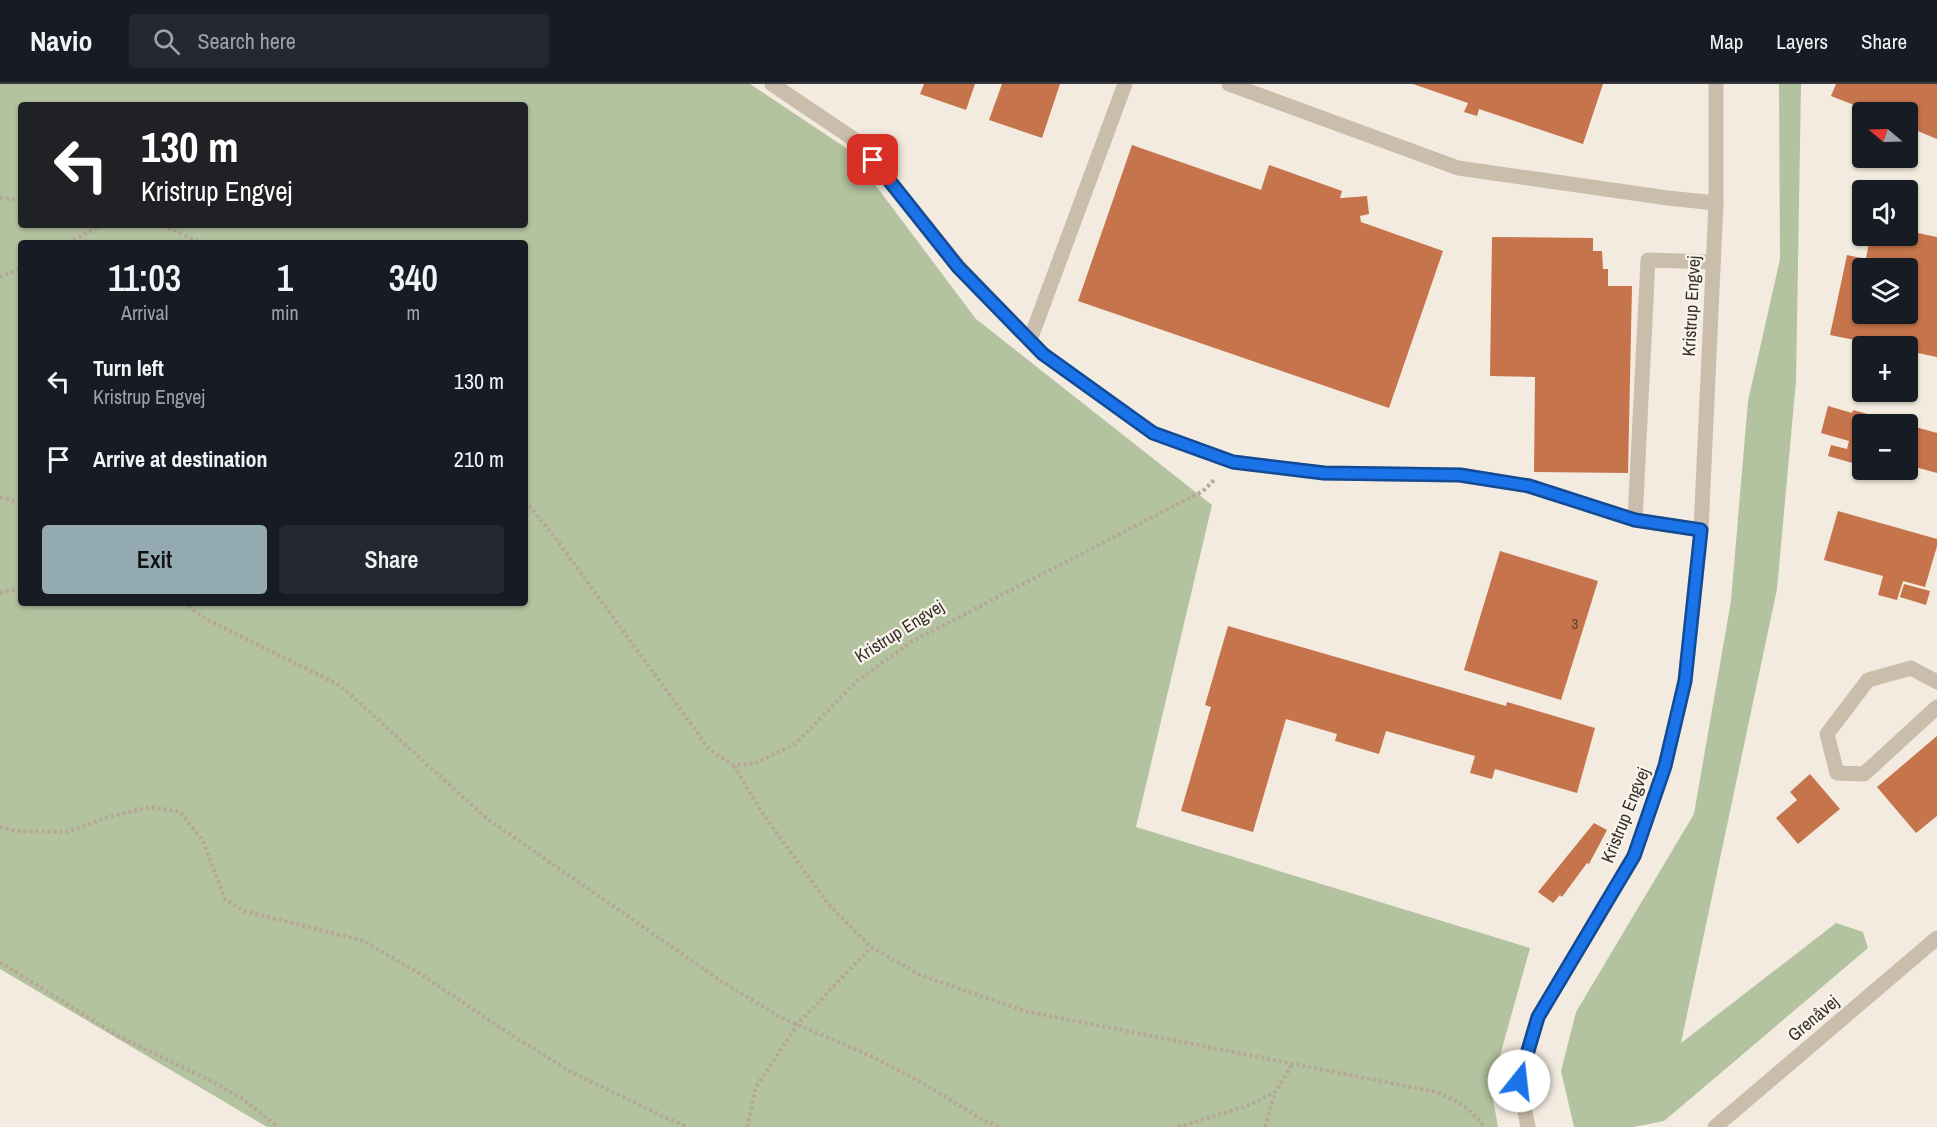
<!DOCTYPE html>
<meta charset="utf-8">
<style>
:root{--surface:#171b24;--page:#242831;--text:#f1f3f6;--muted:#9ea1a6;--line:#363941;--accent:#92aab0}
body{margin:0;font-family:"Archivo Narrow",sans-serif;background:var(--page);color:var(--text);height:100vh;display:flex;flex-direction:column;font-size:22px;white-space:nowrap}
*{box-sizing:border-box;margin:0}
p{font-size:20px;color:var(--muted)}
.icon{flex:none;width:33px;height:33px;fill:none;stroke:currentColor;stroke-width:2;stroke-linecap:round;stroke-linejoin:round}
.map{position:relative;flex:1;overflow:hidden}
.details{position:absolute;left:18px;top:156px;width:510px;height:366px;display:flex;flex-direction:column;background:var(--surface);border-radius:6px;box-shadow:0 2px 4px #0004}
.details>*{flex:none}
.banner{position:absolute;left:18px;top:18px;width:510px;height:126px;border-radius:6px;box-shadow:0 2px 4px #0004;background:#202124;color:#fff;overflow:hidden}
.needle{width:39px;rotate:289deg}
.buttons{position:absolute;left:1852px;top:18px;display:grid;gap:12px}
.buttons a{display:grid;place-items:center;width:66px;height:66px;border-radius:6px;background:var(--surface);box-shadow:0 2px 4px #0004;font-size:30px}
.pin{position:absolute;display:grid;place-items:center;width:51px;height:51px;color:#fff;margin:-26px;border-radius:12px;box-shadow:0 3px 9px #0006}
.me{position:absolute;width:66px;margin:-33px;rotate:16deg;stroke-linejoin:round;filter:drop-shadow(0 0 4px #0008)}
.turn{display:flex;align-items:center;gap:21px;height:126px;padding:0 24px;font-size:27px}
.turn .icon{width:78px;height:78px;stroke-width:2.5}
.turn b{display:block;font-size:42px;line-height:51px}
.eta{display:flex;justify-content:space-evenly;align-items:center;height:102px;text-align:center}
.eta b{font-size:36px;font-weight:600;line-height:42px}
.action{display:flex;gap:12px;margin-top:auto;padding:12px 24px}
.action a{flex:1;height:69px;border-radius:6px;background:var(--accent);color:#111;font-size:24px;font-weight:600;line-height:69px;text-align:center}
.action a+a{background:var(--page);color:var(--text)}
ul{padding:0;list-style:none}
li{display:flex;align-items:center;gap:18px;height:78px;padding:0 24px}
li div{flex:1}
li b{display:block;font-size:22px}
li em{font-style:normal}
header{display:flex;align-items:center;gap:36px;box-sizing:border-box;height:84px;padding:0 30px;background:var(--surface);border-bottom:2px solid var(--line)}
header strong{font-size:28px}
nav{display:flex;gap:33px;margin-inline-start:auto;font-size:21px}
.search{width:420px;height:54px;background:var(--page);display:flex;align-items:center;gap:15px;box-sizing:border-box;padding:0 21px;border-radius:6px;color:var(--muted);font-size:22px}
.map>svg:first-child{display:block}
</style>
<header>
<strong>Navio</strong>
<div class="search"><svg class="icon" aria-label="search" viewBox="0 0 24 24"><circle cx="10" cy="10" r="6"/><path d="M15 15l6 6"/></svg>Search here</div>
<nav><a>Map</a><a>Layers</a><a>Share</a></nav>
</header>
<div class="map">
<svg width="1937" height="1043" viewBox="0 0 1937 1043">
<rect width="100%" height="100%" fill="#f3ebdf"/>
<g fill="#b3c29f" fill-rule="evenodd">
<path d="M0 0H750L849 66 976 235 1212 421 1136 743 1530 864 1491 1004 1498 1043H267L0 885ZM21 21H525V141H21ZM21 159H525V519H21Z"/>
<polygon points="1779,0 1801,0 1796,297 1777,505 1681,959 1836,839 1863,848 1868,864 1664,1037 1633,1043 1574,1043 1561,987 1576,928 1694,730 1731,517 1748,317 1780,175"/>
</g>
<g fill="#c5744b" fill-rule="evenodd">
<polygon points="924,0 975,0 966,26 920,10"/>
<polygon points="1002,0 1060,0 1042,54 989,36"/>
<polygon points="1413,0 1603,0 1583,60 1479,25 1477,32 1464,28 1468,19"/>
<polygon points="1836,0 1937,0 1937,55 1908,43 1908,28 1872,28 1831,12"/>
<polygon points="1132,61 1261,106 1269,81 1342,107 1340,114 1342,114 1367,112 1369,130 1360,132 1361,138 1443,167 1389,324 1078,217"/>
<path d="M1908 147 1937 153V273L1908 267V262H1884L1830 251 1847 171 1866 175 1870 152H1908ZM1863 184H1908V230H1863Z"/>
<polygon points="1492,153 1593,154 1593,167 1602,167 1603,185 1608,185 1608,202 1632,202 1628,389 1534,388 1535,293 1490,292"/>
<polygon points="1828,322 1852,329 1853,326 1904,340 1863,340 1863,382 1828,372 1831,361 1847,365 1849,357 1821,349"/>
<polygon points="1908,341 1937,349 1937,389 1908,381"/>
<polygon points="1838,427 1937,455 1937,462 1925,503 1903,497 1897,516 1878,511 1883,492 1824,476"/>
<polygon points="1500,467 1598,497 1561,616 1464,586"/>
<polygon points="1904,500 1930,507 1926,521 1900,513"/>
<polygon points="1228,542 1506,622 1507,618 1595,644 1577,709 1495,685 1492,695 1470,689 1475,672 1386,647 1379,670 1335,657 1337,650 1286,635 1253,748 1181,727 1211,623 1205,621"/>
<polygon points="1937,652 1937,732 1916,749 1877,703"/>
<polygon points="1810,690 1840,725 1798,760 1776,734 1797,716 1790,708"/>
<polygon points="1594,739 1607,746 1589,780 1587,779 1562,813 1560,811 1553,819 1538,808"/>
</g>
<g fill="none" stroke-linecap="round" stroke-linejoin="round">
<g stroke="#b7a795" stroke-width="4" stroke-dasharray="3 3" stroke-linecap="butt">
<polyline points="0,114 21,116"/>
<polyline points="163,141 201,159"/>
<polyline points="68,159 102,141"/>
<polyline points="0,193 21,184"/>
<polyline points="0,413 21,419"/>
<polyline points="525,417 553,451 710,666 734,681 756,679 795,660 858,596 913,557 1203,407 1215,395"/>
<polyline points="0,509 21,504"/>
<polyline points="183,519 208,536 341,602 486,734 724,899 782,934 873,973 928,1002 981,1035 999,1043"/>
<path d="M734 682 761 727 829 821 871 863 922 892 1025 927 1436 1008C1457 1016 1471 1025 1484 1043"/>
<polyline points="0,743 16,747 67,748 109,733 150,723 180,728 203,757 225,815 244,827 364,857 425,893 513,952 573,989 686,1043"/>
<polyline points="0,878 118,952 213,998 243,1015 278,1043"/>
<polyline points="747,1043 756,1003 797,941 871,863"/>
<polyline points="1178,1043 1250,1021 1276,1007 1293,979"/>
<polyline points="1265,1043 1275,1008"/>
</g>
<g stroke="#cbbdab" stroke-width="15">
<polyline points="772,0 858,58 959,183 1043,270 1153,349 1233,378 1324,389 1460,391 1529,402 1635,436 1701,446"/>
<polyline points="1229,0 1458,84 1668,114 1716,119"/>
<polyline points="1030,256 1125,0"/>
<polyline points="1635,436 1648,176 1713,178"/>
<polyline points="1937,598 1911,584 1868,596 1827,650 1837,689 1864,690 1937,623"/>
<polyline points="1528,1043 1519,997 1538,933 1634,772 1665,682 1685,597 1701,446 1716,119 1716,0"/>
<polyline points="1715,1043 1937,854"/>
</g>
</g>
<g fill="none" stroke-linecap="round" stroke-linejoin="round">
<defs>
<polyline id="route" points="873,76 958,183 1043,270 1153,349 1233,378 1324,389 1460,391 1529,402 1635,436 1701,446 1685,597 1665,682 1634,772 1538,933 1519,997"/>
</defs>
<use href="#route" stroke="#114b97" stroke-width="15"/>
<use href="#route" stroke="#1a73e8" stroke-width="10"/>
</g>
<g text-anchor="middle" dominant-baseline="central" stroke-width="4.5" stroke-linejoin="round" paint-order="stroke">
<g font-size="15" fill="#5c4132">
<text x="1575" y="539">3</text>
</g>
<g font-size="18" fill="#39302a" stroke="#faf5ec">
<text transform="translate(1691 222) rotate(-87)">Kristrup Engvej</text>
<text transform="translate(899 547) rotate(-32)">Kristrup Engvej</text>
<text transform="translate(1625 731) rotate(-68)">Kristrup Engvej</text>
<text transform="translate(1813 934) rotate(-40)">Grenåvej</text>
</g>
</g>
</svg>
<div class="buttons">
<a><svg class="needle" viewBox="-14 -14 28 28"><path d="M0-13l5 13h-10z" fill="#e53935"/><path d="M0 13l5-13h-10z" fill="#9ea1a6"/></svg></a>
<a><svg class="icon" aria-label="sound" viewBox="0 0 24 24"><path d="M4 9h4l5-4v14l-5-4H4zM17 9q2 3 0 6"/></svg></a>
<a><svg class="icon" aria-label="layers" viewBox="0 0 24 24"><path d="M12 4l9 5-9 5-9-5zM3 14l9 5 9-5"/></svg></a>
<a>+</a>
<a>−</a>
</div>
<div class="pin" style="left:873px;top:76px;background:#d93025"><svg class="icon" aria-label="arrive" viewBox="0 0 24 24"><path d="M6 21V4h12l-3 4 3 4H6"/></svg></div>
<svg class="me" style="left:1519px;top:997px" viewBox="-20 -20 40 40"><circle r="19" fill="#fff"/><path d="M0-13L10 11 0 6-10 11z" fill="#1a73e8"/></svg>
<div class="banner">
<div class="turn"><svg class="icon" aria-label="left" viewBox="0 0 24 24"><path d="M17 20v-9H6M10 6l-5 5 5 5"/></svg><div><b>130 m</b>Kristrup Engvej</div></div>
</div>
<section class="details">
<div class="eta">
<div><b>11:03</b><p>Arrival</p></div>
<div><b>1</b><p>min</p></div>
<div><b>340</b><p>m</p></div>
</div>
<ul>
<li><svg class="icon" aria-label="left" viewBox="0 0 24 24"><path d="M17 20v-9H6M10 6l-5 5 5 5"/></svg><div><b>Turn left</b><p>Kristrup Engvej</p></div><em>130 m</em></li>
<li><svg class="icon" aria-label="arrive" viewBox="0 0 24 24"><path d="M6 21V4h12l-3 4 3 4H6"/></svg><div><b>Arrive at destination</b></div><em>210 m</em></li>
</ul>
<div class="action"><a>Exit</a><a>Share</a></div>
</section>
</div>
